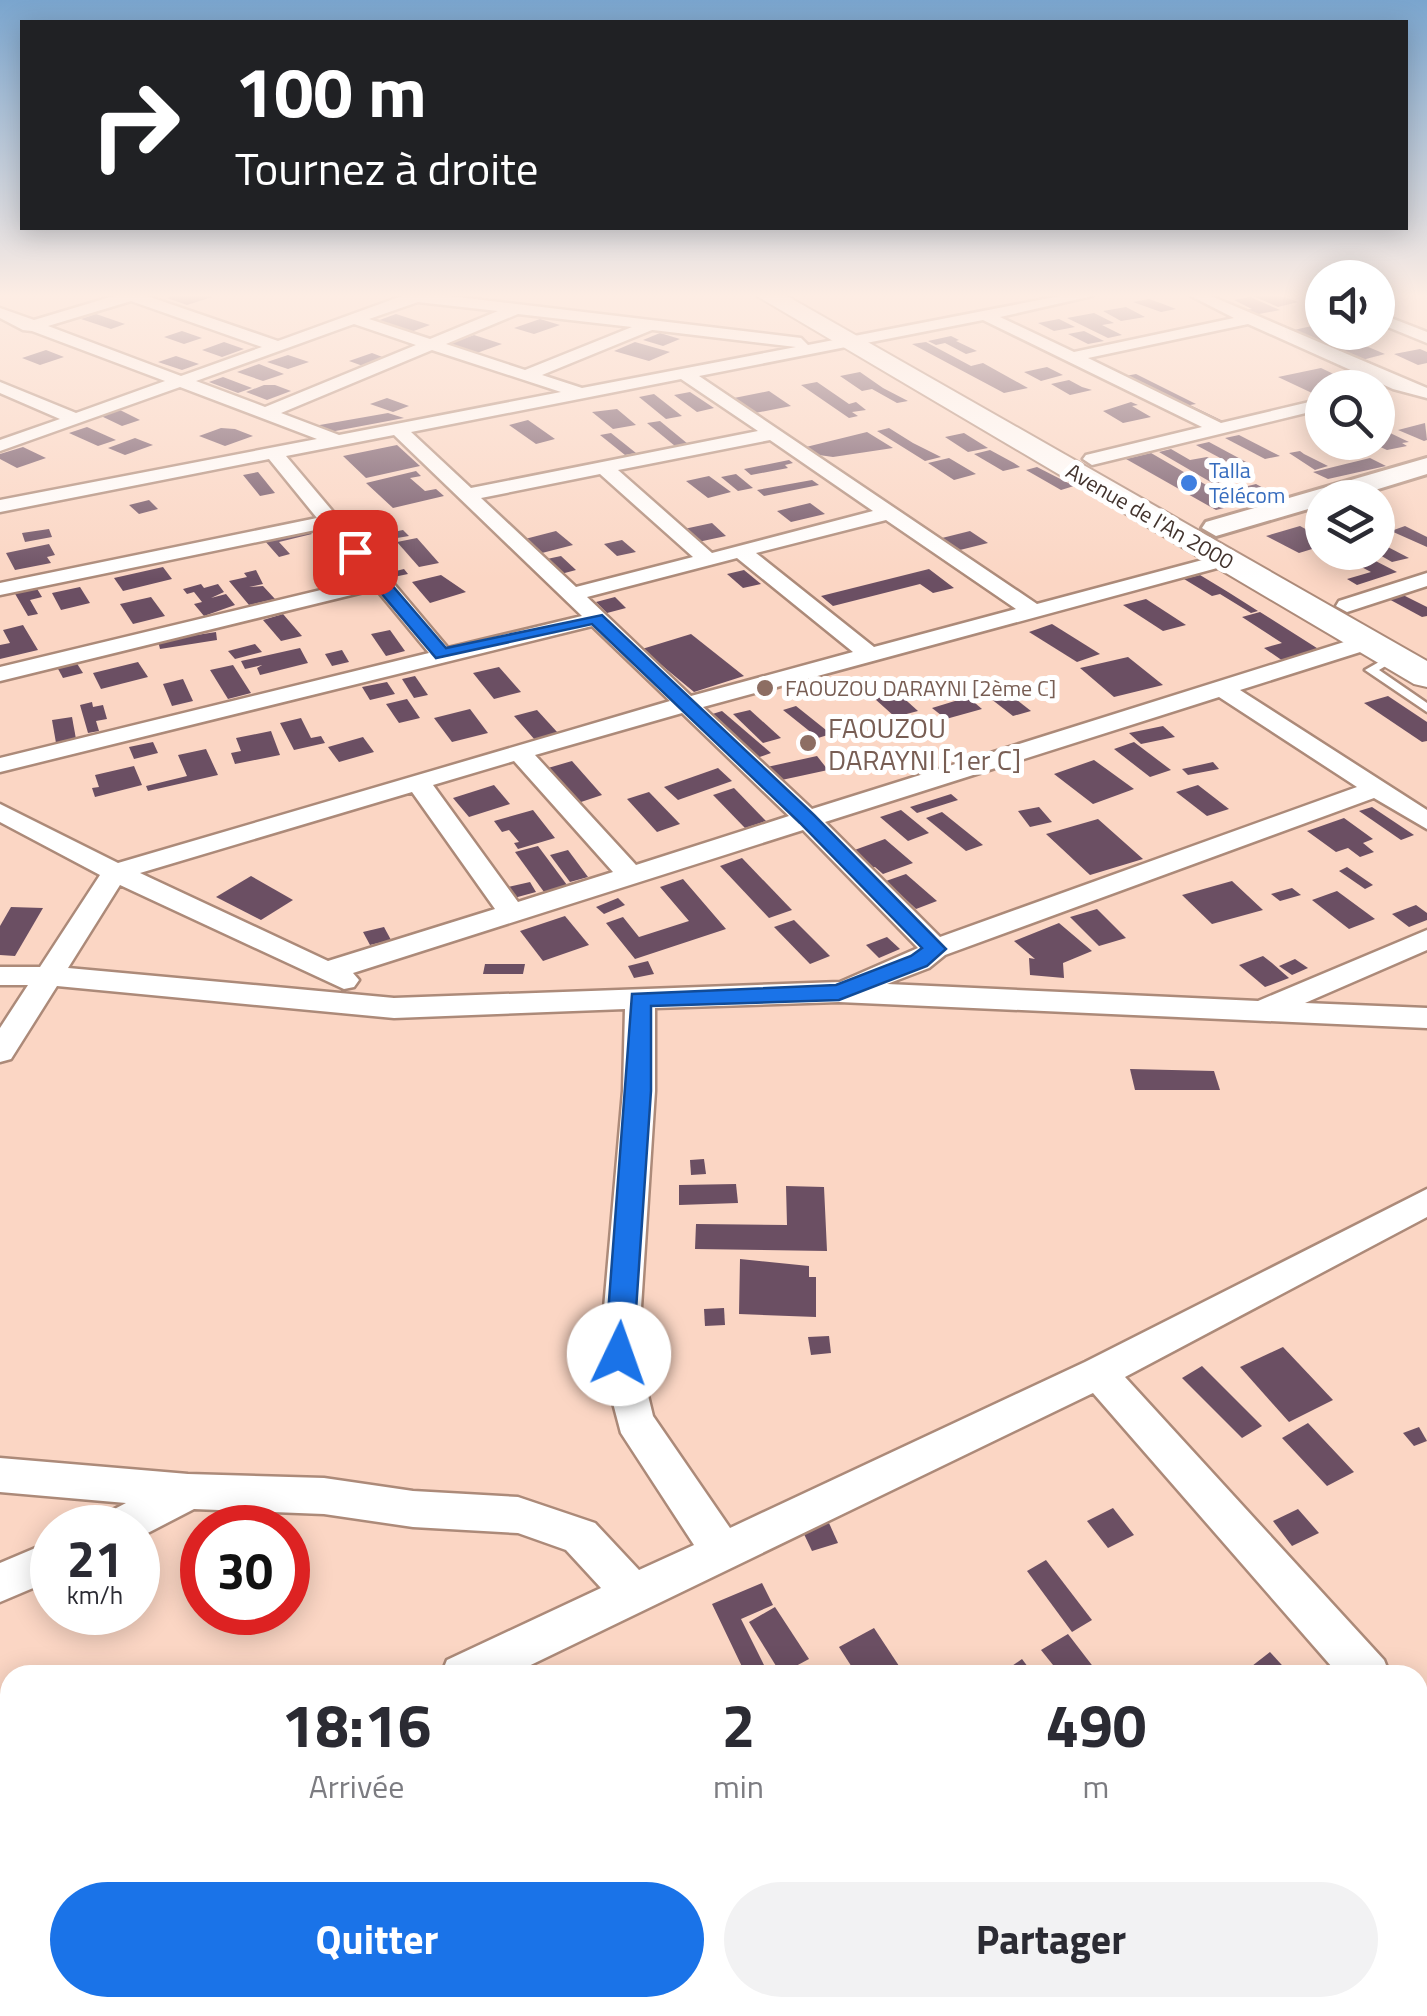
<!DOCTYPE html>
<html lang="fr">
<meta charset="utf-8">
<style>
:root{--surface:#fff;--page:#f2f2f3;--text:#2b2b33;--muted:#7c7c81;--accent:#1a73e8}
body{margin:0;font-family:"Titillium Web",sans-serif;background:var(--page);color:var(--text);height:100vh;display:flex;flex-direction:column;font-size:38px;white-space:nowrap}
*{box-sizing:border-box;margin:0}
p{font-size:32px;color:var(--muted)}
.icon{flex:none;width:55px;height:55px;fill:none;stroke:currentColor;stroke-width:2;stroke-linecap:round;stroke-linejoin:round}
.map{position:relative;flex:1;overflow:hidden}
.side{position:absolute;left:0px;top:1665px;width:1428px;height:352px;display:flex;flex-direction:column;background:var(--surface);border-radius:30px 30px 0 0;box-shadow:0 5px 25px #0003}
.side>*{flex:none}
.banner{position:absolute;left:20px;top:20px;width:1388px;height:210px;border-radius:0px;box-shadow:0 5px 25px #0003;background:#202124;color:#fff;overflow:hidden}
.buttons{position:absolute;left:1305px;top:260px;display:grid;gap:20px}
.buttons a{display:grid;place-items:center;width:90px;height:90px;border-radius:50%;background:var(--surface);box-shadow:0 5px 25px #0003;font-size:50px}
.speed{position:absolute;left:30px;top:1505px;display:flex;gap:20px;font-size:50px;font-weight:700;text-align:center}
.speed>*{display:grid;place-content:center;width:130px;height:130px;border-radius:50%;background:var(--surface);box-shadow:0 5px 25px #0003;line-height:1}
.speed small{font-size:25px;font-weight:400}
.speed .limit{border:15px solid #d22;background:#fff;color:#111}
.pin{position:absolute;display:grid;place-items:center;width:85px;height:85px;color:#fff;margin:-42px;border-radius:20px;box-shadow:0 5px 15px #0006}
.me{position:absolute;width:110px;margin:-55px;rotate:3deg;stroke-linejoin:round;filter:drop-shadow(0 0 8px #0008)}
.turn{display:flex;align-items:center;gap:35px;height:210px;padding:0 50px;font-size:45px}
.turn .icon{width:130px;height:130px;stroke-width:2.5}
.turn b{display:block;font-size:70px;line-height:85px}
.eta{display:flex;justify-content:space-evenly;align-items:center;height:170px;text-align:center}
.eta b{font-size:60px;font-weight:700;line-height:70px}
.button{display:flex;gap:20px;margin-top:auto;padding:20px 50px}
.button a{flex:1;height:115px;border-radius:60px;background:var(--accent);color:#fff;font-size:40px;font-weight:700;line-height:115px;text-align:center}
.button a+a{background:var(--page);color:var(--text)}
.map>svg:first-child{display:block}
</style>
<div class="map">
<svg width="1427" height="2016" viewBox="0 0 1427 2016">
<rect width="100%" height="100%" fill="#fbd6c4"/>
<g fill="#6b4f63">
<polygon points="173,296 212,296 212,297 187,305 167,298"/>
<polygon points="1253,296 1285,297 1298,302 1278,307"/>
<polygon points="1250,297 1280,310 1248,316 1237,311 1252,309 1234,300"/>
<polygon points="1149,299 1163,304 1176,309 1161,312 1133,302"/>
<polygon points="1126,307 1145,317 1121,321 1103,311"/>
<polygon points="1094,313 1114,323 1102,325 1122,335 1108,338 1067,318"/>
<polygon points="96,314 125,324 111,329 81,319"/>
<polygon points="396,314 430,325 411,332 377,321"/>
<polygon points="540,319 560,325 534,334 514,328"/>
<polygon points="1059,319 1075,327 1054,331 1038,323"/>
<polygon points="1316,325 1322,328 1322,332 1347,339 1327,344 1294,330"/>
<polygon points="182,331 202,338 184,344 164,337"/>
<polygon points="1084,331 1104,341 1088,344 1068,334"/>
<polygon points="660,333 680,339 663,346 643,340"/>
<polygon points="474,335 502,344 474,354 446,345"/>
<polygon points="951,336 959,340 956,341 977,351 966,354 945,343 936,345 928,341"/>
<polygon points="224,342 244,349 222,357 202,350"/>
<polygon points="635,342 670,352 649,361 614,351"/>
<polygon points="926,342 971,366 983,363 1028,388 1004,393 912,344"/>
<polygon points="1361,344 1385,354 1362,360 1338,349"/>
<polygon points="1420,349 1427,352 1427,363 1418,365 1394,354"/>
<polygon points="46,350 64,357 40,365 22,358"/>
<polygon points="372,353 385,358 363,366 349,361"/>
<polygon points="288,355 309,362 288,369 267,362"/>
<polygon points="176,356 199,364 182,370 158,362"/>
<polygon points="259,364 284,374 263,381 237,372"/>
<polygon points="1047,367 1063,375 1041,381 1024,372"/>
<polygon points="1321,368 1363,388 1322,388 1322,393 1312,393 1278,377"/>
<polygon points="860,372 883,388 908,401 897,403 872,389 862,391 840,376"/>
<polygon points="1136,374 1196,404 1190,405 1223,421 1212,424 1120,377"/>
<polygon points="223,377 252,388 238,393 209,382"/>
<polygon points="1069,380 1082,387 1092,390 1070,395 1051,384"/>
<polygon points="817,382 849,404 856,402 866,410 852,412 858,416 849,418 801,385"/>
<polygon points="264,385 275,385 291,391 267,400 246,392"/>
<polygon points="769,391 791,406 750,414 729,399"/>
<polygon points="690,392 714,408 697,412 674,395"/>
<polygon points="654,394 682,416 666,419 639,397"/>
<polygon points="387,398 409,406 393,412 370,404"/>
<polygon points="1131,402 1138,405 1132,406 1151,417 1123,423 1103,411"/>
<polygon points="617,409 636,425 613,429 592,412"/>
<polygon points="120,410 140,420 122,426 101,416"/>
<polygon points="388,413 404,418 330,432 314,426"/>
<polygon points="528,420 555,439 536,444 509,425"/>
<polygon points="660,421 688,444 675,446 647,423"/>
<polygon points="1425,423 1427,440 1424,441 1398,430"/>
<polygon points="87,427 116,440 98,446 69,433"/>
<polygon points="221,428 235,429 253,436 225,446 199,436"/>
<polygon points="889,428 913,443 941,457 925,461 877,431"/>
<polygon points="867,432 893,448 833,457 819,455 806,447"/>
<polygon points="1388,432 1409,442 1402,443 1407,446 1387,450 1378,446 1378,435"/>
<polygon points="611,433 636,453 625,455 600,435"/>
<polygon points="964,433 988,448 968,452 945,437"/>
<polygon points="1239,435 1280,456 1265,459 1225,438"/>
<polygon points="135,438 153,445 125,455 108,448"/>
<polygon points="1209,442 1248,463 1235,466 1196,445"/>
<polygon points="397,445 420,466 366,478 343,456"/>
<polygon points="23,447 46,458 17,468 0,459 0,454"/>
<polygon points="1171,449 1190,460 1207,457 1221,464 1214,465 1238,478 1214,484 1159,452"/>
<polygon points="990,450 1014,463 1020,467 1003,471 974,454"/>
<polygon points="1300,451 1304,454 1328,466 1315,470 1289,453"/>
<polygon points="1151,453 1220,493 1256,484 1276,495 1216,510 1126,459"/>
<polygon points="949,458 976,474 954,480 928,463"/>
<polygon points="1370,458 1386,466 1328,479 1313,472"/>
<polygon points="789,460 793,463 785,465 788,468 751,475 744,469"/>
<polygon points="1037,467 1074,486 1061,490 1026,470"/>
<polygon points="416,471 421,476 410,478 425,491 436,489 444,496 393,508 366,483"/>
<polygon points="258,472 275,493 260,496 243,475"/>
<polygon points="736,474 753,488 738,491 721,477"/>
<polygon points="709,476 731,492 708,498 686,481"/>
<polygon points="812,480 819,485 764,496 757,490"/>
<polygon points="149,500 158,509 139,514 129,505"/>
<polygon points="810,503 825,514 791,522 777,511"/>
<polygon points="712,523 726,536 698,542 684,529"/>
<polygon points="1300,526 1322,538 1322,546 1299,553 1266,536"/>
<polygon points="1405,526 1427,537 1427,547 1391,531"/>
<polygon points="49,529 52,537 25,542 22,533"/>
<polygon points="373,529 378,535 403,530 409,536 391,539 398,548 379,552 356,532"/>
<polygon points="308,531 312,534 279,542 290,554 279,557 264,540"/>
<polygon points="556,531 573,545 542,553 525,539"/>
<polygon points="970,531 988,543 960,550 942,538"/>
<polygon points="417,538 439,563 419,567 397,542"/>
<polygon points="622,540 636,552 617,556 604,544"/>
<polygon points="49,544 55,555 47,557 51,563 15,570 6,553"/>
<polygon points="1384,545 1409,558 1392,562 1378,554 1378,546"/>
<polygon points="1362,554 1397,572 1357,585 1347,579 1371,572 1346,559"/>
<polygon points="561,556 576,570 561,574 547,559"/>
<polygon points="383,558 396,571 404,569 408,574 389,578 372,560"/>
<polygon points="336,560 345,574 327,578 317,564"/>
<polygon points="163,567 172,579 123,591 114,578"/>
<polygon points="929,569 954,588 933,593 920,584 833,606 821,596"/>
<polygon points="256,570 263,584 249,587 263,586 275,599 249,605 229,581 247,577 244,573"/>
<polygon points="744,570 761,584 743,588 727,574"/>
<polygon points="441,575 466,592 430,603 412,582"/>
<polygon points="1200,575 1228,592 1258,611 1251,613 1220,594 1212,596 1184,579"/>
<polygon points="201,584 204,588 218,584 224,592 211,598 226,594 235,605 204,616 194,604 202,602 194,592 187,594 183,589"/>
<polygon points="36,587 42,597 30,600 38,614 28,616 14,592"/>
<polygon points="80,587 90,603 61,610 52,593"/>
<polygon points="1399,593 1427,607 1427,616 1422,617 1385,597"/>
<polygon points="151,597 165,616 133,624 120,604"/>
<polygon points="615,597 626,608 607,613 596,602"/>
<polygon points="1146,599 1186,625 1163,631 1123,605"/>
<polygon points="1260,612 1320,650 1283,661 1264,648 1282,643 1242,617"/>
<polygon points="283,614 302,636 281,641 263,620"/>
<polygon points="1052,624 1100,654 1077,662 1029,632"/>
<polygon points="23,625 38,650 0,659 0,645 10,643 3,630"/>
<polygon points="390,630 405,651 386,656 371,634"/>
<polygon points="216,632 217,640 160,649 158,641"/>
<polygon points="691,634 744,676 694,692 642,649"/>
<polygon points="255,644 262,652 235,659 228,651"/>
<polygon points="300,648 308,663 260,675 257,668 262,665 245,669 241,661"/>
<polygon points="342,650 349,662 332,666 325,654"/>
<polygon points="1128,657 1163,685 1114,697 1080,668"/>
<polygon points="76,662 83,673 63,678 57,667"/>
<polygon points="138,662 148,677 101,689 93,673"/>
<polygon points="233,665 251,693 228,699 210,670"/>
<polygon points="499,667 521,692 494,699 473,673"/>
<polygon points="415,676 428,695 414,698 402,679"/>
<polygon points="183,679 193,701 172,706 163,684"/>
<polygon points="387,682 395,694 370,700 362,687"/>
<polygon points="1003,689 1031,711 1013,716 986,695"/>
<polygon points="898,693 918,711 895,717 875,699"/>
<polygon points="1388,696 1427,722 1427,741 1422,742 1364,703"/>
<polygon points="968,697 982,709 946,719 932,708"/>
<polygon points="407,699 420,718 399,723 386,704"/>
<polygon points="92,702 93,707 103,705 107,719 96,721 99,731 88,733 80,705"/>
<polygon points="796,706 831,734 818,738 783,710"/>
<polygon points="470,709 488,733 452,742 434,718"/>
<polygon points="537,710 558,733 535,740 514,716"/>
<polygon points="750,710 781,738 763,743 733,714"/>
<polygon points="722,711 771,753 754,759 706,716"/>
<polygon points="72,717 76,739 56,743 52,720"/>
<polygon points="301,718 311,738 321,736 325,743 294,750 280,723"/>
<polygon points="1163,726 1175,737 1141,744 1129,733"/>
<polygon points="271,731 280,755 235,764 231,753 241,751 236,738"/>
<polygon points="363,737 374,752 339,762 328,747"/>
<polygon points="153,742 158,753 134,759 129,747"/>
<polygon points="1134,742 1171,770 1150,777 1114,749"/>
<polygon points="206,749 218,775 148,791 146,786 187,776 178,755"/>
<polygon points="817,756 828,770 777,781 767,767"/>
<polygon points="1094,760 1134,789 1093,804 1054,774"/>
<polygon points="572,761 602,795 578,803 548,768"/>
<polygon points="1213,762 1219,769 1188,775 1182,769"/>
<polygon points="134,766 142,785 95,797 92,788 99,787 95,775"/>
<polygon points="718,768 732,781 678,800 664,787"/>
<polygon points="494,785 510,804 469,817 453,798"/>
<polygon points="1198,785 1229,809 1207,816 1176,792"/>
<polygon points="734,788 766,821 745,828 713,795"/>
<polygon points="649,792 680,824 657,832 627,799"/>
<polygon points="951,794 958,800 917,813 910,807"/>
<polygon points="1039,807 1052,822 1030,827 1018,811"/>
<polygon points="1372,807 1414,835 1401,840 1359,811"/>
<polygon points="533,810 555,838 518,849 514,843 519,842 509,830 502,832 494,821"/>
<polygon points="901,810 929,833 908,841 880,817"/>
<polygon points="942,812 983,845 966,851 926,818"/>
<polygon points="1344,818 1373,839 1363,843 1374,852 1360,857 1348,848 1336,852 1307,831"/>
<polygon points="1098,819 1143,859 1090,875 1046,834"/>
<polygon points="885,839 913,863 883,874 875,867 868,869 849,852"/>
<polygon points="538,846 567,885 544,892 515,852"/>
<polygon points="568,850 588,877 570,882 550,855"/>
<polygon points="742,858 792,910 769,918 720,866"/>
<polygon points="1347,867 1373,885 1365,889 1339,871"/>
<polygon points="906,874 937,901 916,909 886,881"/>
<polygon points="251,876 293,900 261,920 216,897"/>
<polygon points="683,879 726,929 635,959 606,923 623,917 639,937 689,921 660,887"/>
<polygon points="1232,881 1263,910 1212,924 1182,895"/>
<polygon points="530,882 536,892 514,898 508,887"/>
<polygon points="1292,888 1301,895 1280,901 1271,894"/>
<polygon points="1337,891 1375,919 1349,929 1312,900"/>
<polygon points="618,898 625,905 604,914 596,907"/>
<polygon points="1416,905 1427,913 1427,920 1409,927 1392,914"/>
<polygon points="11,907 43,908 15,956 0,955 0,926"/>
<polygon points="1097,909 1126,938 1099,946 1070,917"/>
<polygon points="565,916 589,945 543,961 520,931"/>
<polygon points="794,920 830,956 810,964 774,927"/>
<polygon points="1059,923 1092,951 1063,963 1064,978 1030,975 1029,958 1035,959 1014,941"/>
<polygon points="384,927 391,940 370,945 363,932"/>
<polygon points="887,937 900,949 879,958 866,945"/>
<polygon points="1263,956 1272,963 1289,978 1265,987 1239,965"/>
<polygon points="1295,959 1308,968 1292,975 1279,966"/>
<polygon points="648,961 654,974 634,978 628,966"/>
<polygon points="485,964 525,964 523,974 483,974"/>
<polygon points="1130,1069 1214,1071 1220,1090 1135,1090"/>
<polygon points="704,1159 706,1174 691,1175 690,1160"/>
<polygon points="736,1184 738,1203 679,1205 679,1185"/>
<polygon points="786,1186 824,1187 827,1251 695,1249 696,1224 787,1225"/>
<polygon points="740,1259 809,1266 809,1277 816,1277 816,1317 739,1314"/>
<polygon points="724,1308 725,1325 705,1326 704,1309"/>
<polygon points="829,1336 831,1353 811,1355 808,1337"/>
<polygon points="1283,1347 1333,1400 1289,1422 1240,1367"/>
<polygon points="1202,1366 1262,1426 1242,1438 1182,1378"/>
<polygon points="1308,1423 1354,1472 1327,1486 1282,1438"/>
<polygon points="1419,1427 1427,1441 1414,1446 1403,1433"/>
<polygon points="1113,1508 1134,1535 1108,1548 1087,1521"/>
<polygon points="1298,1509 1319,1533 1292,1546 1273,1521"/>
<polygon points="829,1523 838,1543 812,1551 803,1532"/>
<polygon points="1046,1560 1092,1620 1072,1632 1027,1571"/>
<polygon points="762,1583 773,1605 741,1619 769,1675 746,1675 712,1604"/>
<polygon points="775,1607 809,1659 781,1674 749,1622"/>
<polygon points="874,1628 905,1675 857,1675 839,1647"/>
<polygon points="1068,1634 1098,1673 1061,1675 1041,1650"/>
<polygon points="1270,1652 1291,1675 1243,1673"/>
<polygon points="1022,1659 1034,1675 1015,1675 1009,1668"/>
<polygon points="1425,1841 1427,1843 1427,1879 1418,1867 1418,1846"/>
<polygon points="1421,1942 1427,1950 1427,1976 1422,1980 1418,1975"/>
<polygon points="24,2008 63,2008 64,2016 25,2016"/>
<polygon points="208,2008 260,2008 262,2016 210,2016"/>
<polygon points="286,2008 310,2008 312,2016 282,2016 281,2010"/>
<polygon points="421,2008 475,2008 478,2016 423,2016"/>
</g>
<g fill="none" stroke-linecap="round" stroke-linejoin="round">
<defs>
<polygon id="lane" points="1393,654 1399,657 1397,659 1379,670 1427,703 1427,712 1365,670"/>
<g id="street">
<path d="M114 296H147L278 341 402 296H449L801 338 808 345 1060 296H1092L1000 317 1074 352 1234 318 1191 296H1211L1427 388V398L1393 389 1248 324 1088 358 1221 423 1322 399V409L1092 465 1083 459 1086 455 1202 427 983 320 699 376 1037 604 1225 554 1235 560 1232 564 703 707 812 809 1360 637 1368 635 1379 642 1376 647 1240 690 1427 810V829L1374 798 945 955 929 968 887 984 1258 1001 1427 930V950L1305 1003 1427 1008V1028L839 1002 655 1008V1091L638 1354 653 1416 730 1528 1085 1362 1427 1189V1217L1125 1377 1384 1660 1390 1675H1339L1093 1393 510 1675H441L447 1660 601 1588 566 1550 518 1533 413 1527 324 1514 194 1509 138 1538V1528H98L103 1515 126 1503 0 1492V1458L188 1474 324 1478 413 1491 518 1497 595 1523 639 1570 694 1545 621 1433 600 1354 623 1091 625 1009 394 1018 57 986 11 1059 0 1062V1028L28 985H0V967H40L100 875 0 822V804L118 863 670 701 592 626 0 772V758L429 653 376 589 0 681V667L367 579 325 528 0 595V583L317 518 269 459 0 512V500L317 439 180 387 0 451V440L60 419 0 393V382L76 413 165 381 32 331 23 330 0 318V308L34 320ZM131 301 262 347 181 376 48 326ZM418 302 498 311 430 339 369 319ZM518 314 632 327 525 370 446 344ZM354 324 416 345 265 407 196 381ZM652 330H653L796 347 582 388 542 375ZM432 350 561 392 339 435 281 413ZM681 379 758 431 471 488 411 432ZM394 435 582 616 448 648 286 456ZM770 440 873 511 712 553 618 470ZM600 474 693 557 576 587 481 498ZM886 520 1016 609 874 647 756 553ZM737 558 853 652 691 696 587 597ZM1219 697 1357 787 940 937 825 822ZM682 713 789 816 636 865 535 755ZM514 761 613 872 518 902 433 785ZM412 792 495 909 328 961 140 873ZM803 830 918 948 840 982 394 998 68 968 120 885 344 989 354 987 359 980 353 973Z"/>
<polygon points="1378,313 1427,332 1427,343 1378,323"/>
<polygon points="1427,573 1427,586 1347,612 1336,606 1339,601"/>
<polygon points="52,1541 52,1580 0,1602 0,1563"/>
<polygon points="1418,1708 1427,1711 1427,1765 1418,1761"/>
<polygon points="10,1867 10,1916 0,1920 0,1871"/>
<polygon points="943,2008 1004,2008 1000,2016 939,2016"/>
</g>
<polygon id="secondary" points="1427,458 1427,474 1349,498 1322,498 1322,505 1216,536 1202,528 1206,522"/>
<polygon id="primary" points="757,296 787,296 1427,661 1427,687 1414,684"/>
</defs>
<use href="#lane" stroke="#ac8a79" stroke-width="5"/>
<use href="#street" stroke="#ac8a79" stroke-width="5"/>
<use href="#secondary" stroke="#ac8a79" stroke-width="6"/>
<use href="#primary" stroke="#ac8a79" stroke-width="4"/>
<use href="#lane" fill="#fff" fill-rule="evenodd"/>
<use href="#street" fill="#fff" fill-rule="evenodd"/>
<use href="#secondary" fill="#fff" fill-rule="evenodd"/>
<use href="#primary" fill="#fff" fill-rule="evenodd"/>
</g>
<linearGradient id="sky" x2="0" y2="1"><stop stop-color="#7aa5ce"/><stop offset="0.51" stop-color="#fdede4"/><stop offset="1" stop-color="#fdede4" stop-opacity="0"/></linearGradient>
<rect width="1427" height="579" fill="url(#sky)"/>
<polygon fill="#1a73e8" stroke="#114b97" stroke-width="2.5" points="349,548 360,548 446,648 602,615 814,815 946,949 927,966 839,1000 651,1006 651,1091 633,1354 629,1362 619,1366 609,1362 605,1354 632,994 836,985 911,956 922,948 800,823 592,624 436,658 349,555"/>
<circle fill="#3f7fe0" stroke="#fff" stroke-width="4" cx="1189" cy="483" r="10"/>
<g fill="#8d6e63" stroke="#fff" stroke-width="4">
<circle cx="765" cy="688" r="10"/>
<circle cx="808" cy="743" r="10"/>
</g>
<g text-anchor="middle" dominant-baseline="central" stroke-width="10" stroke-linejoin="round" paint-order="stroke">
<g font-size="22" fill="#366cbe" stroke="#fff" text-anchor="start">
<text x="1209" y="470">Talla<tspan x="1209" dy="25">Télécom</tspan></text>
</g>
<g font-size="22" fill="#42332d" stroke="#fff">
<text transform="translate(1150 516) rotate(30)">Avenue de l'An 2000</text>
</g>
<g font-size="22" fill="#785e54" stroke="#fff" text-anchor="start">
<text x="785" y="688">FAOUZOU DARAYNI [2ème C]</text>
</g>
<g font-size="28" fill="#785e54" stroke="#fff" text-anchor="start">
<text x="828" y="727">FAOUZOU<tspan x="828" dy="32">DARAYNI [1er C]</tspan></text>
</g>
</g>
</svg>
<div class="buttons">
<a><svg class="icon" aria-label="sound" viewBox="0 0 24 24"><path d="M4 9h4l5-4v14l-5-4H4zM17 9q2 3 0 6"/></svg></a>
<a><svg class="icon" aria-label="search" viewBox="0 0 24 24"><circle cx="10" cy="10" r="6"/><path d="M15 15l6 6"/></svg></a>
<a><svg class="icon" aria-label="layers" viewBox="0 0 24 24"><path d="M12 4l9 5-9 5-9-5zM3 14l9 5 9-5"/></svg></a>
</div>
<div class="speed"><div>21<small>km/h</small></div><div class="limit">30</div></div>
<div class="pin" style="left:355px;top:552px;background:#d93025"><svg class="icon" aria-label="arrive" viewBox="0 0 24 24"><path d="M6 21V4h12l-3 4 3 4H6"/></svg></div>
<svg class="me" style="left:619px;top:1354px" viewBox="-20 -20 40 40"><circle r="19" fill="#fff"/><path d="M0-13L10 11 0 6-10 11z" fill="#1a73e8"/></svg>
<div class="banner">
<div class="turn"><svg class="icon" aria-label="right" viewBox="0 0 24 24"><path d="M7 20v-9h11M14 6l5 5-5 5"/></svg><div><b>100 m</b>Tournez à droite</div></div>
</div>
<section class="side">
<div class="eta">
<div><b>18:16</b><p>Arrivée</p></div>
<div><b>2</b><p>min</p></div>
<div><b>490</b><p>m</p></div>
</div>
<div class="button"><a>Quitter</a><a>Partager</a></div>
</section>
</div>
